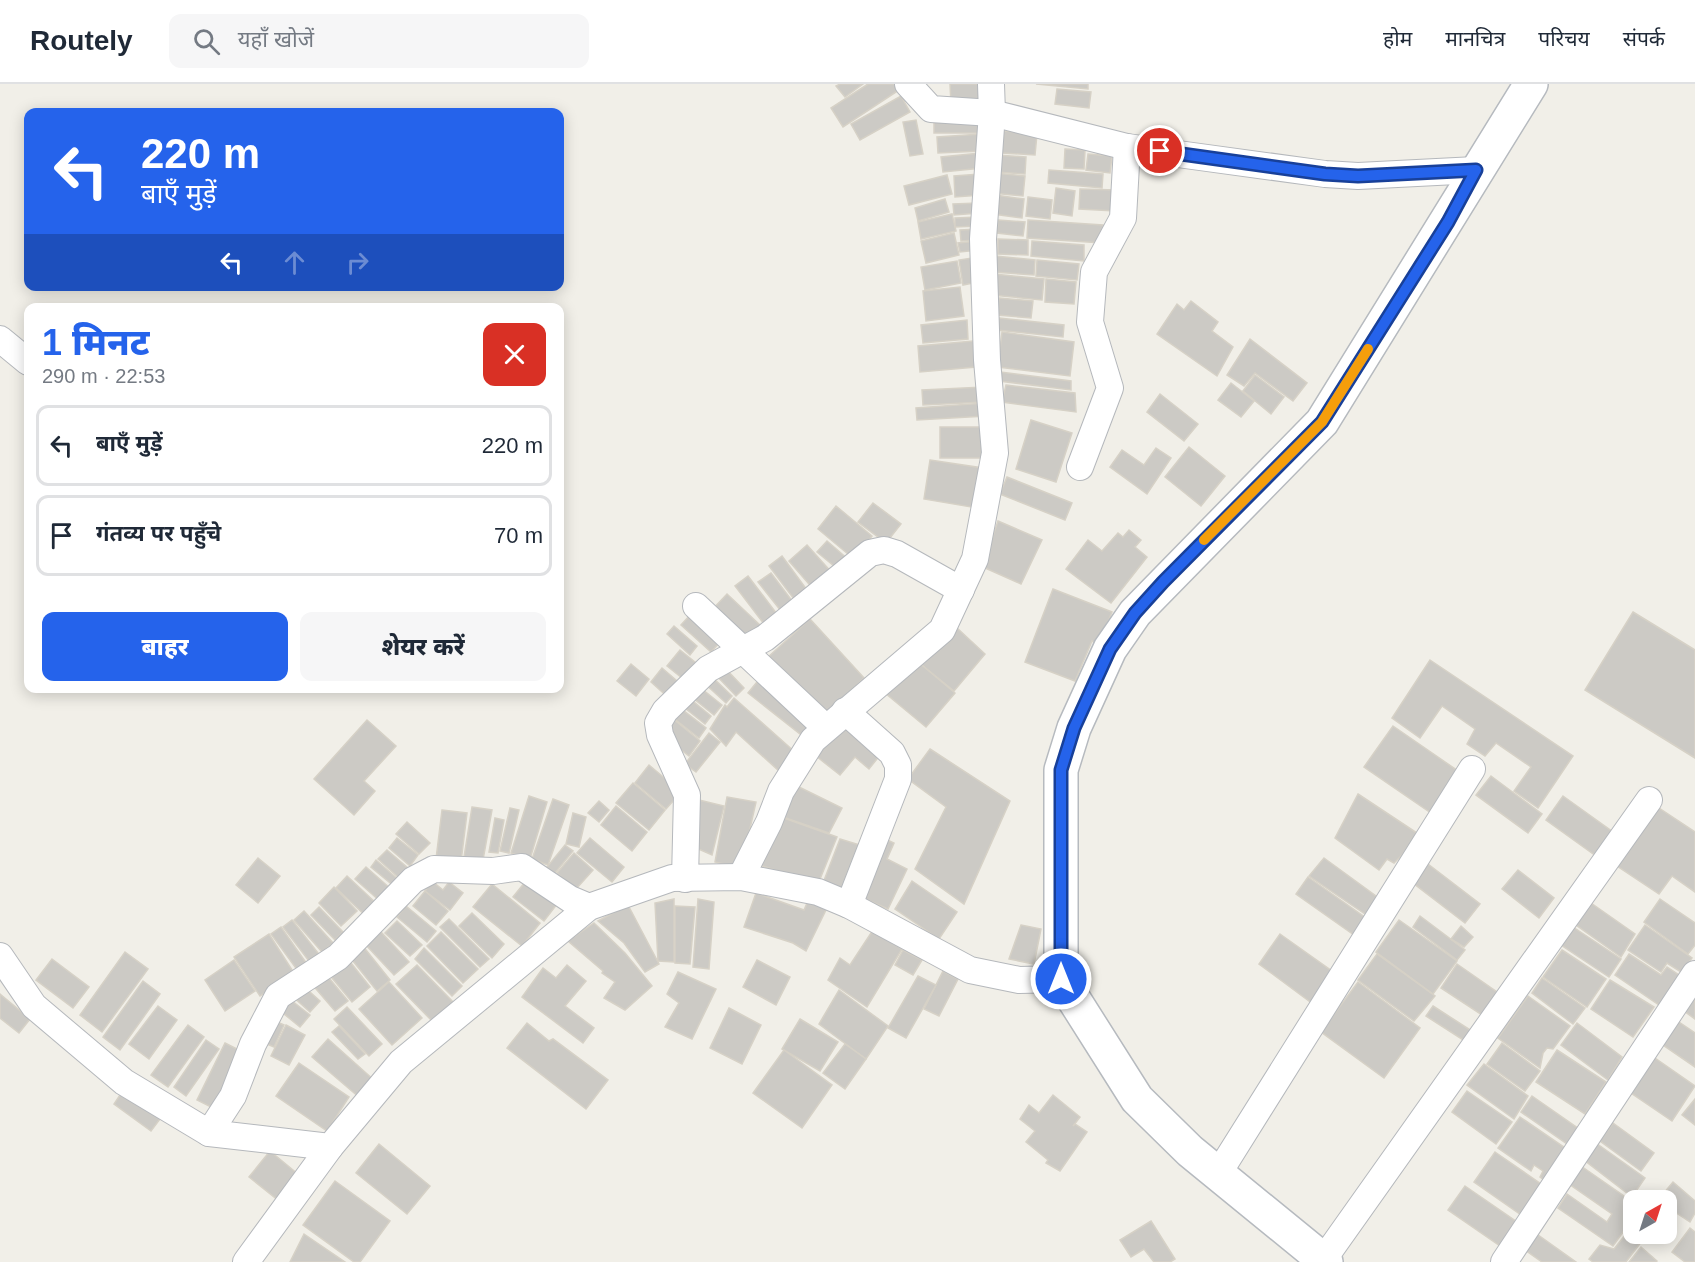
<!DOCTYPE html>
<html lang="hi">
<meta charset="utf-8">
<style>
:root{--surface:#fff;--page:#f6f6f7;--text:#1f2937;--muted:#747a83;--line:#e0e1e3;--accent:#2563eb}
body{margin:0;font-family:Helvetica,"Noto Sans Devanagari",sans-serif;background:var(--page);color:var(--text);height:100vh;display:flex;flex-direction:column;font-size:22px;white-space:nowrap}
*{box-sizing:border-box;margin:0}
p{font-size:20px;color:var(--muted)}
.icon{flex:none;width:33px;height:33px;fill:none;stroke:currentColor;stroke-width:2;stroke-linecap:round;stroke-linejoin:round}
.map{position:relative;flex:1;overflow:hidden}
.side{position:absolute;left:24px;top:219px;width:540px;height:390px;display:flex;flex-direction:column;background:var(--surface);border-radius:12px;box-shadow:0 3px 15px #0003}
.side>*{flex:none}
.guide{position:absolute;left:24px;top:24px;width:540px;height:183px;border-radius:12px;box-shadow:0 3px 15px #0003;background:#2563eb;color:#fff;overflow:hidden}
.needle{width:39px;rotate:39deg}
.buttons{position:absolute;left:1623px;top:1106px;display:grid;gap:12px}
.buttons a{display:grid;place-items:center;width:54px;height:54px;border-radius:12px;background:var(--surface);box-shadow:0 3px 15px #0003;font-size:30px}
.pin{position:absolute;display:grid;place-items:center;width:51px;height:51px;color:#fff;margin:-26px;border:3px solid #fff;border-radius:50%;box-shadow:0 2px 6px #0007}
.me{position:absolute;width:66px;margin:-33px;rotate:0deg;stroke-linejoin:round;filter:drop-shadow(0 0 4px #0008)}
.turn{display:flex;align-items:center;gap:21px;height:126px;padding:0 18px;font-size:27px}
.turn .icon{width:78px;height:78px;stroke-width:2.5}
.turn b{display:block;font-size:42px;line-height:51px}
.lanes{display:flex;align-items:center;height:57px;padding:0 18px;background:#0003;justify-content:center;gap:30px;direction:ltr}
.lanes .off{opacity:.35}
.round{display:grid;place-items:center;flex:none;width:63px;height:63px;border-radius:12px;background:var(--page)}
.summary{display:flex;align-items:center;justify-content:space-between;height:102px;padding:0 18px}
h1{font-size:36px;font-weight:800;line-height:45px;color:var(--accent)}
.cta{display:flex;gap:12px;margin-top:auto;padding:12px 18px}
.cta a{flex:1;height:69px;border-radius:12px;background:var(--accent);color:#fff;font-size:24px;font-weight:800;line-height:69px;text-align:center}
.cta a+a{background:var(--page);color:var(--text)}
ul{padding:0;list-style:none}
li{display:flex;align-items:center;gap:18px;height:81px;margin:0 12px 9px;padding:0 6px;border:3px solid var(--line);border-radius:12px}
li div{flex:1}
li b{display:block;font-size:22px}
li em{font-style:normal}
header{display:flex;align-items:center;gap:36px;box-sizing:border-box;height:84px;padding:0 30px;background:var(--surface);border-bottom:2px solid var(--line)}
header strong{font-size:28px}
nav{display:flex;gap:33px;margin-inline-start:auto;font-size:21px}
.search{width:420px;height:54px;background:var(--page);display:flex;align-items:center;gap:15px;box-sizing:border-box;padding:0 21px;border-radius:12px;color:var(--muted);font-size:22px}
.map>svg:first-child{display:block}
</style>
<header>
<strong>Routely</strong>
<div class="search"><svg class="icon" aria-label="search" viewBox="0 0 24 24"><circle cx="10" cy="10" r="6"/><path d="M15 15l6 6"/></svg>यहाँ खोजें</div>
<nav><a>होम</a><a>मानचित्र</a><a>परिचय</a><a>संपर्क</a></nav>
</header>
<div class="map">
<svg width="1695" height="1178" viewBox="0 0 1695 1178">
<rect width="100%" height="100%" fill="#f1efe8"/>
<g fill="#cccac5" stroke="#d6d1c6" stroke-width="1.5">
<polygon points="840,0 863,0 845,13 836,2"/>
<polygon points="868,0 894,0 899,6 843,43 831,24"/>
<polygon points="950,0 987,0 988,18 951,19"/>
<polygon points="1036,0 1088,0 1088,5"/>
<polygon points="1057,5 1091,8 1089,24 1055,20"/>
<polygon points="901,12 910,28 860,56 851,40"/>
<rect x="934" y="33" width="54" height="16"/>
<polygon points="916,36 923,70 910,72 903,38"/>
<polygon points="1004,47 1037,50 1035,71 1002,69"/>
<polygon points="981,50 982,67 938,69 937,53"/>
<polygon points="1065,65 1085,66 1084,85 1064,84"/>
<polygon points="980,69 982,84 943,88 941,73"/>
<polygon points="1088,70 1112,72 1110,89 1086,86"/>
<polygon points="997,71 1026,73 1025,90 995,88"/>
<polygon points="1049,86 1103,90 1102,104 1048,99"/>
<polygon points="994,89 1025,92 1023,112 992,109"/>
<polygon points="980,90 981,111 955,113 954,92"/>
<polygon points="947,91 952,110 909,121 904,102"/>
<polygon points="1056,104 1075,107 1072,132 1053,129"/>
<polygon points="1080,105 1116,106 1115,127 1079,125"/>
<polygon points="995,111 1024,115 1022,134 993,130"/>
<polygon points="1028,113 1052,116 1050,135 1026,132"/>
<polygon points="945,115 949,128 918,137 915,124"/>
<polygon points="978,119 979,129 954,131 953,120"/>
<polygon points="952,130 956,147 921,155 918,138"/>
<polygon points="978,133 978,142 955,143 955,134"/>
<polygon points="998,136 1025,138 1023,152 997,149"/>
<polygon points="1028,136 1103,141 1102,159 1027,154"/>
<polygon points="978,145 979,156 961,157 960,146"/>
<polygon points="954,149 959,171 926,179 921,157"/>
<polygon points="998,155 1028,156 1028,171 998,170"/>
<polygon points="977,157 978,166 960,168 958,159"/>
<polygon points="1032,157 1084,161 1084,177 1031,172"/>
<polygon points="995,172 1035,176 1034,191 993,188"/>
<polygon points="978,173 983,197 963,201 959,176"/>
<polygon points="1037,176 1079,180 1077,196 1036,192"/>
<polygon points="957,177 961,199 925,206 921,183"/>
<polygon points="994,190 1044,195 1042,216 992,211"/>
<polygon points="1046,195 1076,198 1074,220 1045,218"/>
<polygon points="960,203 964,232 926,237 923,207"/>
<polygon points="999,214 1033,217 1031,234 997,231"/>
<polygon points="1191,217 1218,238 1212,247 1233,263 1217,292 1157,250 1177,220 1184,226"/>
<polygon points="999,234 1064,241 1063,253 997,246"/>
<polygon points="967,236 968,255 923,259 921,241"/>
<polygon points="1002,248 1074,258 1070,292 998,283"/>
<polygon points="1250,255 1307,299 1293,317 1255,289 1244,302 1227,291"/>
<polygon points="973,257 976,283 920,288 918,262"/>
<polygon points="1000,288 1071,297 1071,306 999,297"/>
<polygon points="1255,291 1284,313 1271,330 1243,307"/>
<polygon points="1231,299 1254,317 1241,333 1218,316"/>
<polygon points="1006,301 1075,309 1076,328 1002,318"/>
<polygon points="984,303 985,318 923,321 922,306"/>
<polygon points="1160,310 1198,340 1184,357 1147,328"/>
<polygon points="985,319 986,332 917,336 916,324"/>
<polygon points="1031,336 1072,349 1056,398 1016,385"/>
<rect x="940" y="343" width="45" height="31"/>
<polygon points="1189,363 1225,392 1201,422 1165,393"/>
<polygon points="1156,364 1171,374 1147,410 1110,383 1122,366 1144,381"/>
<polygon points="930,376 983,384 977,424 924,415"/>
<polygon points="1007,393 1072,419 1065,436 1000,410"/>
<polygon points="873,419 901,440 886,459 858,438"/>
<polygon points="836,422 872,452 854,475 818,445"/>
<polygon points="998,437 1042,456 1021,500 983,483"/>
<polygon points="1129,446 1141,456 1135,463 1147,473 1111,519 1066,485 1088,456 1102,467 1118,449 1123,453"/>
<polygon points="827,457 849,476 840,487 817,468"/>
<polygon points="807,461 833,490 815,507 789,477"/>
<polygon points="782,472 810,510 797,519 769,482"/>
<polygon points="771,489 793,518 781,527 758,498"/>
<polygon points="748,492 777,530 764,540 735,502"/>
<polygon points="1053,505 1112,528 1098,561 1092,557 1075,597 1025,578"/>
<polygon points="727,510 761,542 744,560 710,528"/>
<polygon points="1633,528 1695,566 1695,674 1585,606"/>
<polygon points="691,530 721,557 711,568 681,541"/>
<polygon points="810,535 864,594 824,631 767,574"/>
<polygon points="674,542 697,562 690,571 667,550"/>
<polygon points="957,544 985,570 954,607 917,577"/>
<polygon points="680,566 700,582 687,598 667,582"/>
<polygon points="1430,576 1573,672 1538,724 1514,707 1531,683 1496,659 1485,672 1467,660 1475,645 1442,622 1420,654 1392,634"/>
<polygon points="917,577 955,609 926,643 885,609"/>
<polygon points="631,580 649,595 636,612 617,597"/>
<polygon points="723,582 744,604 736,612 715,590"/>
<polygon points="662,584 683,602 671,616 651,598"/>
<polygon points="709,590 732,612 726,619 702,597"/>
<polygon points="761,593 817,639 805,654 748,609"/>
<polygon points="697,601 722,621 714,631 689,611"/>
<polygon points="688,613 711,632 705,640 681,621"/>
<polygon points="734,614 796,669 779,687 736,648 726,662 710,645 725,621 727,623"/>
<polygon points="679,623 706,644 699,654 672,633"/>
<polygon points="672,634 700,657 689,672 661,650"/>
<polygon points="367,636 396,662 364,697 375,707 354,731 314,695"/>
<polygon points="842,639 880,671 869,685 855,673 840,691 816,672"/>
<polygon points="1393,642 1461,689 1431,729 1364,683"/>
<polygon points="709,649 720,658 696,688 685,680"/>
<polygon points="930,665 1010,717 964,820 915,785 946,723 908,695"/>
<polygon points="649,681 681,708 666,725 635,699"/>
<polygon points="1491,692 1542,730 1528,749 1476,711"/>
<polygon points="633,699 665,726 649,746 616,719"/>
<polygon points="799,703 842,724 829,749 780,732"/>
<polygon points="1358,710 1417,749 1402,771 1394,779 1387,775 1379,786 1335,754"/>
<polygon points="529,712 547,718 530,775 511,769"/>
<polygon points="1563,712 1613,748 1596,772 1546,736"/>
<polygon points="727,713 756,718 741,784 715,778"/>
<polygon points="553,715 569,721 548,781 532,775"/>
<polygon points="699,716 724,722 712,771 694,763"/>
<polygon points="599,717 609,726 599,738 588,729"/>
<polygon points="616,722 647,748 632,767 601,741"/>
<polygon points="1656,722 1695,748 1695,808 1672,792 1659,810 1617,782"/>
<polygon points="472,723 492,726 483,776 464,773"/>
<polygon points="510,724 519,726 509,769 500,767"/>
<polygon points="442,726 467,729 461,778 436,775"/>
<polygon points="573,729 586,733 579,763 566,760"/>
<polygon points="781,733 837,753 818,800 753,779"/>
<polygon points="495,734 504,736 498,769 489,768"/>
<polygon points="407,738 430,759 419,770 396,750"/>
<polygon points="879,752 894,759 887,775 907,785 888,825 856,811"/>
<polygon points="397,754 418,771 410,782 389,764"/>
<polygon points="590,754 624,783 612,798 577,769"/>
<polygon points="840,755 863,762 848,808 823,799"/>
<polygon points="565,761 573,767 555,789 547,783"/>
<polygon points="387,766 408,784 399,794 378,775"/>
<polygon points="574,769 593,786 576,805 557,789"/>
<polygon points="258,774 280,792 258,819 236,801"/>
<polygon points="1324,774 1380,815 1368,832 1309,792"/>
<polygon points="376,776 400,797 395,803 371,783"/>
<polygon points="1428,780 1480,820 1465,839 1413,799"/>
<polygon points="366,783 392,806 381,818 355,795"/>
<polygon points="1518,786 1554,814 1539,834 1502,805"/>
<polygon points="347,792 378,821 367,833 336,804"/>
<polygon points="530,792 561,815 544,837 513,813"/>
<polygon points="1308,793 1366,834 1354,851 1296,810"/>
<polygon points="432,797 443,806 449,798 463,809 450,826 425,807"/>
<polygon points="912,797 957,828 939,855 895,825"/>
<polygon points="492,800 540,839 522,862 473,823"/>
<polygon points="334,803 357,827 341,842 319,819"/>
<polygon points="425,807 448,827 436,841 413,822"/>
<polygon points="756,809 804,826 808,817 827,824 806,867 793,859 744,843"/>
<polygon points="674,815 674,878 658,877 655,819"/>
<polygon points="698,815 714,818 709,885 693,883"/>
<polygon points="1660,815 1695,839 1695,861 1688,870 1644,838"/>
<polygon points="1591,819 1635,850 1621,873 1576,841"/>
<polygon points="628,821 659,880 645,888 624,859 598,837"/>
<polygon points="406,822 436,847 427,858 397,833"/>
<polygon points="675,822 695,823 690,880 675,879"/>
<polygon points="319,823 343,848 335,856 311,831"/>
<polygon points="304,827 333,859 322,868 294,836"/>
<polygon points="472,829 504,860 492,874 459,842"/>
<polygon points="1420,832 1465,866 1457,876 1413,843"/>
<polygon points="449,835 489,875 480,883 440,843"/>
<polygon points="292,836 322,874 312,881 283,843"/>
<polygon points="1399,836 1457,877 1433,910 1376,868"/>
<polygon points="397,837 422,861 410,872 385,849"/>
<polygon points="594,839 625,869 652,902 625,926 604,914 615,898 602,889 603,887 568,857"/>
<polygon points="1021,841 1041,845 1034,880 1009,875"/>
<polygon points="1645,841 1692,874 1681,888 1667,879 1661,888 1628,866"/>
<polygon points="1461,842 1473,853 1464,863 1451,855"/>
<polygon points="281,843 307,880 298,887 271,850"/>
<polygon points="1573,843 1621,875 1609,893 1561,861"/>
<polygon points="873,846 902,865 867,923 828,896 840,874 850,881"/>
<polygon points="381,848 409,878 394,891 366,861"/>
<polygon points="441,848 478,885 463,899 427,862"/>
<polygon points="269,850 294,889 260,912 234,873"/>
<polygon points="1280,850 1339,892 1317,923 1259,880"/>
<polygon points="362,861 390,896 377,907 349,872"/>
<polygon points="424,864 462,902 452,912 415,875"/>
<polygon points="903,866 922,876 913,891 895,881"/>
<polygon points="1562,866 1606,895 1587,923 1543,893"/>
<polygon points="125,868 148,885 102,948 80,931"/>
<polygon points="1377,870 1435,912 1414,937 1358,896"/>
<polygon points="1629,870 1661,891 1667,883 1679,891 1659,921 1615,891"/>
<polygon points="347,874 370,903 352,918 328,889"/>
<polygon points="52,875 89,903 73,924 36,896"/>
<polygon points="234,876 255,907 225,927 205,896"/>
<polygon points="757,876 790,893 776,921 743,903"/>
<polygon points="1457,880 1497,908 1482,931 1441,904"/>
<polygon points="417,881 454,919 433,938 396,900"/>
<polygon points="567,881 586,897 565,922 594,944 583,959 522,913 543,884 556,894"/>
<polygon points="943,887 958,895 939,932 924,925"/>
<polygon points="324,888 348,917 335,927 311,899"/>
<polygon points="678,888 716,905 692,955 665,943 679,919 667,910"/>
<polygon points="918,892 936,901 906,954 888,944"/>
<polygon points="1542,894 1585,924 1573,940 1532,909"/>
<polygon points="1610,896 1654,923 1633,953 1591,925"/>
<polygon points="143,897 160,910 120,966 103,953"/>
<polygon points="389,898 422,934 392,961 359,925"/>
<polygon points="1358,898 1420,944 1384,994 1321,948"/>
<polygon points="301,900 320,917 310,928 291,911"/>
<polygon points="839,906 888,942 866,975 819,940"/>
<polygon points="0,910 30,935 19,949 0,934"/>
<polygon points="1695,911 1695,935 1684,927"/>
<polygon points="1528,912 1570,942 1553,965 1547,964 1543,969 1540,984 1498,954"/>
<polygon points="287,913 310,931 300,943 278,925"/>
<polygon points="158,922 177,936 149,975 129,960"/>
<polygon points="1433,922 1478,951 1471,961 1426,932"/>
<polygon points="347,923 382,960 369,972 334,935"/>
<polygon points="729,924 761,941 742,980 710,964"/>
<polygon points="270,935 284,941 274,963 260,957"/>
<polygon points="800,935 838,958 820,987 782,965"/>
<polygon points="1676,936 1695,949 1695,983 1660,959"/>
<polygon points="527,939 549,957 553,955 608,996 586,1025 507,964"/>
<polygon points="1577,939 1622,973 1608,996 1561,961"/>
<polygon points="188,941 204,953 168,1003 151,991"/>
<polygon points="286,941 305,951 289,981 271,972"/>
<polygon points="339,942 365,970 358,975 332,948"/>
<polygon points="328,955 375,997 360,1014 312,973"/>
<polygon points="206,956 219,965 186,1012 174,1003"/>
<polygon points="225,959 245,969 217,1026 197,1016"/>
<polygon points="1502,959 1540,987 1525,1007 1487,980"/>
<polygon points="845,960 866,975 845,1005 823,989"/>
<polygon points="784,966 832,1001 802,1044 753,1009"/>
<polygon points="1557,966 1606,998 1585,1030 1536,998"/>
<polygon points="1655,974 1695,1002 1672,1037 1631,1009"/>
<polygon points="299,979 349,1013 327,1047 276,1012"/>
<polygon points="1484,980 1528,1012 1514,1035 1467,1001"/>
<polygon points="124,1005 163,1031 151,1047 114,1020"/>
<polygon points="1467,1007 1512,1038 1496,1060 1452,1028"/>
<polygon points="1053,1011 1080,1033 1073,1042 1075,1040 1087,1048 1060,1087 1046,1079 1048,1076 1026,1058 1035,1047 1020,1035 1029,1021 1039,1029"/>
<polygon points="1532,1012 1582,1047 1570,1062 1521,1028"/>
<polygon points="1695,1015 1695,1041 1682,1031"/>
<polygon points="1520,1033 1571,1068 1548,1099 1540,1093 1543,1087 1534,1081 1531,1087 1498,1064"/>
<polygon points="1613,1039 1654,1069 1641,1087 1600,1057"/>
<polygon points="1596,1059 1645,1094 1632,1113 1584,1076"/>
<polygon points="379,1060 430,1102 407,1130 356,1089"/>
<polygon points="270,1067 304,1095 284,1121 249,1093"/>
<polygon points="1495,1068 1544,1102 1524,1133 1474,1098"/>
<polygon points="1581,1082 1634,1119 1634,1133 1613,1162 1558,1124 1567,1110 1607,1138 1612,1130 1569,1100"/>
<polygon points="335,1097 390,1137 360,1178 354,1178 303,1141"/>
<polygon points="1673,1098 1695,1117 1695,1129 1690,1138 1666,1122 1666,1116 1658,1116"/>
<polygon points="1465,1102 1520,1140 1503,1164 1448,1126"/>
<polygon points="1151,1137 1175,1175 1170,1178 1154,1178 1144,1165 1131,1173 1120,1156"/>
<polygon points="1634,1140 1634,1149 1648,1149 1626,1178 1593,1178 1589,1175 1600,1161 1614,1165"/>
<polygon points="1690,1144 1695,1148 1695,1178 1685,1178 1672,1168"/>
<polygon points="1534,1148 1576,1178 1542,1178 1522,1164"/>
<polygon points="304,1150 345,1178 290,1178"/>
<polygon points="1641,1163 1657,1177 1656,1178 1629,1178"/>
</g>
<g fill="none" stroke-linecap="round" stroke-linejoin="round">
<defs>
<g id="street">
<polyline points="908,0 931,25 992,29 1127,63 1325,90 1358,92 1476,86"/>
<polyline points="0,255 28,278"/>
<polyline points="1080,383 1110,304 1090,238 1094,188 1123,134 1127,63"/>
<polyline points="696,522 826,644"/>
<polyline points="845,627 892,669 898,681 898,695 849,821"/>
<polyline points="741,793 769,738 781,707 813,656 942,546 975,475 995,369 987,276 983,155 992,29 991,0"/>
<polyline points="685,795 687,711 660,651 658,639 665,627 708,585 765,554 870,469 884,466 897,470 961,506"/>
<polyline points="0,872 34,922 124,998 209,1049 330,1063 401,978 589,823 672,794 741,793 818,808 849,821 970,886 1019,896 1061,895"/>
<polyline points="209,1049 233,1012 253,960 278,912 338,873 413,796 434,785 493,787 522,783 570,815 589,823"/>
<polyline points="1218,1090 1472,685"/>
<polyline points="1323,1176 1649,716"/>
<polyline points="246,1178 330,1063"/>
<polyline points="1504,1178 1695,890"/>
</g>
<polyline id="secondary" points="1326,1178 1190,1067 1137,1015 1061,895 1061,686 1074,644 1110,565 1135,529 1322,338 1531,0"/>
</defs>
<use href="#street" stroke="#b5b8bc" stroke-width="28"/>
<use href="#secondary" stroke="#b6babf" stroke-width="36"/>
<use href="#street" stroke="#fff" stroke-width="26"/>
<use href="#secondary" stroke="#fff" stroke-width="33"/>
</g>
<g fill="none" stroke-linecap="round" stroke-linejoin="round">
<defs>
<polyline id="route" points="1061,895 1061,686 1074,644 1110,565 1135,529 1163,498 1322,338 1448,138 1476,86 1358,92 1325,90 1160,67"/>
</defs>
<use href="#route" stroke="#184099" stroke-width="15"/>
<use href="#route" stroke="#2563eb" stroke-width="10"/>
<polyline stroke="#f59e0b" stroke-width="10" points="1204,456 1322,338 1368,265"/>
</g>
</svg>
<div class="buttons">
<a><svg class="needle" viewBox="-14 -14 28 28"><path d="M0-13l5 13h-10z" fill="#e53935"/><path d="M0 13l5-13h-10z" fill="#747a83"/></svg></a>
</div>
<div class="pin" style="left:1160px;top:67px;background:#d93025"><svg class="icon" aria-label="arrive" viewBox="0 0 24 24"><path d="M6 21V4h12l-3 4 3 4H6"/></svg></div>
<svg class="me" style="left:1061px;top:895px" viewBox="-20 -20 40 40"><circle r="17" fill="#2563eb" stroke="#fff" stroke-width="3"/><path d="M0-11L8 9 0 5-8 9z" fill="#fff"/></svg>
<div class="guide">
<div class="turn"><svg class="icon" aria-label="left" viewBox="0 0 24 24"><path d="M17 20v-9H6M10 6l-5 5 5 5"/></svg><div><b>220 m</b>बाएँ मुड़ें</div></div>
<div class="lanes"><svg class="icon" aria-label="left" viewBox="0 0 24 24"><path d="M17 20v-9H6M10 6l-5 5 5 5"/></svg><svg class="icon off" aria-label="ahead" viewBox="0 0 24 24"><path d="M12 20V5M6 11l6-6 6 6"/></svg><svg class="icon off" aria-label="right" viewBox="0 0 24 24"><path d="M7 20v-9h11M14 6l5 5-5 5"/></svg></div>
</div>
<section class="side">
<div class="summary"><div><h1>1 मिनट</h1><p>290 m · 22:53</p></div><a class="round" style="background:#d93025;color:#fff"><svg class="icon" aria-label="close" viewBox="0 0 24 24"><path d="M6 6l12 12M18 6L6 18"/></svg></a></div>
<ul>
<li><svg class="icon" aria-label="left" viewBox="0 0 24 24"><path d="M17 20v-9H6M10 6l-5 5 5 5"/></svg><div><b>बाएँ मुड़ें</b></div><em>220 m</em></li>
<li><svg class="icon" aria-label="arrive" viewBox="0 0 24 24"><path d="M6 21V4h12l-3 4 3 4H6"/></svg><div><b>गंतव्य पर पहुँचे</b></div><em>70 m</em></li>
</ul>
<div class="cta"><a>बाहर</a><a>शेयर करें</a></div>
</section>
</div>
